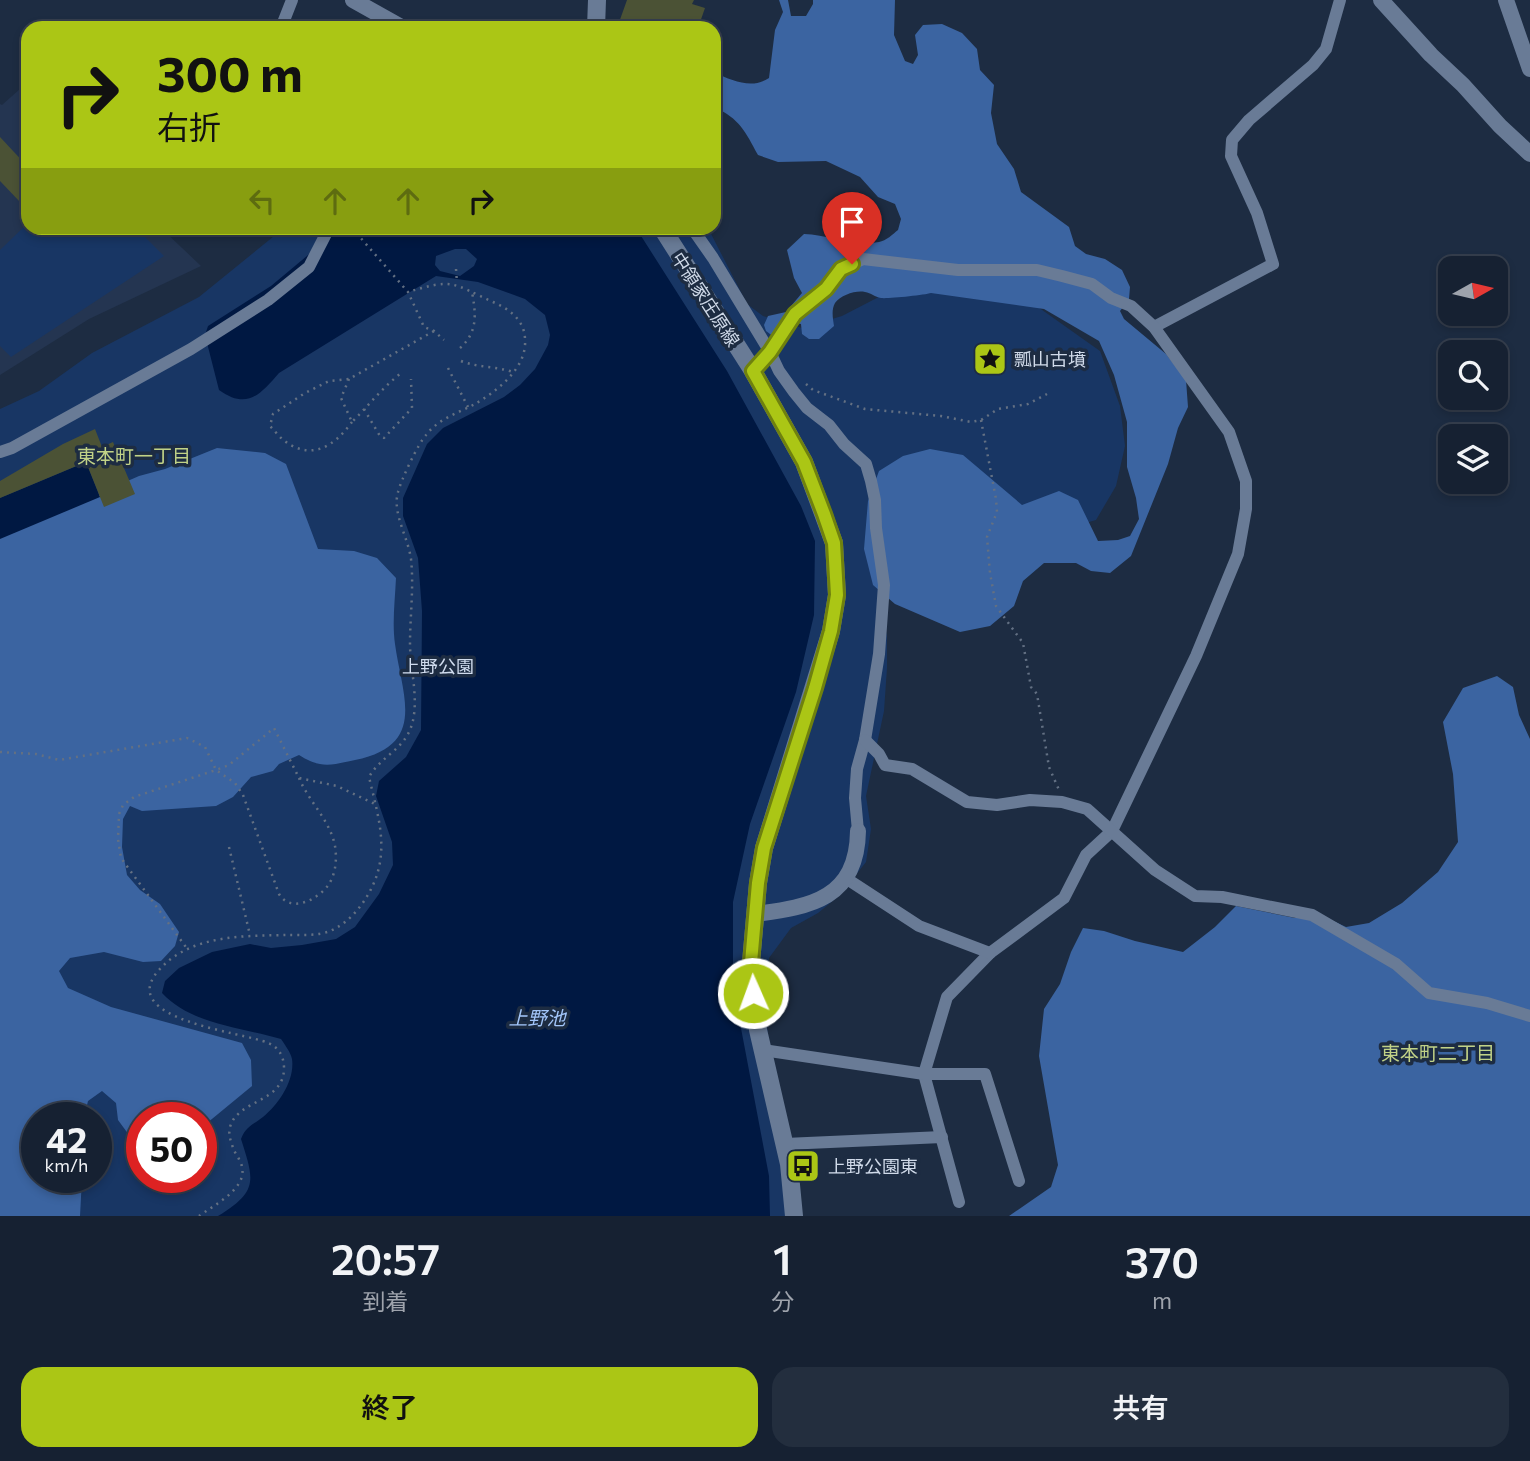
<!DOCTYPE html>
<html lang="ja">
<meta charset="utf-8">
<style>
:root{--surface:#162132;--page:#232e3e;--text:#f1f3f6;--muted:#9ea3ac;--line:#353e4d;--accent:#abc615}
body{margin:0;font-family:Commissioner,"Noto Sans JP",sans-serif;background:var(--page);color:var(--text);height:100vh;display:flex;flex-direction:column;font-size:26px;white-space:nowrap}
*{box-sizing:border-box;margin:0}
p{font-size:23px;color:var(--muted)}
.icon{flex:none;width:38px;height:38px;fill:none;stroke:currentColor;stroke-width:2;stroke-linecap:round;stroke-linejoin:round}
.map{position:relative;height:1216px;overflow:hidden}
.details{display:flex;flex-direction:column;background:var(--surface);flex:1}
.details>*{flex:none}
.banner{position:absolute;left:21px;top:21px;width:700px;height:214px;border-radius:21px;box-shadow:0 4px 10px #0003,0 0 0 2px var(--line);background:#abc615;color:#111;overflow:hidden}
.needle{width:46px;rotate:82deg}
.tools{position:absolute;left:1438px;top:256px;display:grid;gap:14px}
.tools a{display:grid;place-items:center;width:70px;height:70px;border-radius:14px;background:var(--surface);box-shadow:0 4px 10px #0003,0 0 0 2px var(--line);font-size:35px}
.speed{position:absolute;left:21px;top:1102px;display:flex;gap:14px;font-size:35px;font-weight:700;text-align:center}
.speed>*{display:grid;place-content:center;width:91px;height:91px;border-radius:50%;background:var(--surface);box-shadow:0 4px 10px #0003,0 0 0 2px var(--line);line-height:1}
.speed small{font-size:18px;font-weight:400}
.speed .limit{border:10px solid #d22;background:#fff;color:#111}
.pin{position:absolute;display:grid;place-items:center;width:60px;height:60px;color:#fff;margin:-72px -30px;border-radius:50% 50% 50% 0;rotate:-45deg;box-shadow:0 0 7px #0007}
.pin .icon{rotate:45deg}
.me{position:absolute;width:77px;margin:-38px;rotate:358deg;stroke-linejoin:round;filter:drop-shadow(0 0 5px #0008)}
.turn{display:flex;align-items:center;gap:24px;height:147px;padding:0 21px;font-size:32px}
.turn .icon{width:91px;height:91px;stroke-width:2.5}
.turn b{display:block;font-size:49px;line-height:60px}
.lanes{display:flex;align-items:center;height:66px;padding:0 21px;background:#0003;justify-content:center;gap:35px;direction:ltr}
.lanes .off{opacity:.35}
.eta{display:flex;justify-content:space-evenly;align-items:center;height:119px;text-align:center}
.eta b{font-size:42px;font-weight:600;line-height:49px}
.action{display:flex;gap:14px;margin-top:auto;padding:14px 21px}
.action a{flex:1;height:80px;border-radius:21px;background:var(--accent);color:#111;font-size:28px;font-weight:600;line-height:80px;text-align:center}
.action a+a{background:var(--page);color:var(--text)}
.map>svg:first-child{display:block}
</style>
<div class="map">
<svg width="1530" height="1216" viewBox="0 0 1530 1216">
<rect width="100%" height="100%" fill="#1d2c42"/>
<polygon fill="#243551" points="20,89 28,97 28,228 161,228 201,266 89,319 0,375 0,104 2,105"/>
<g fill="#183664" fill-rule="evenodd">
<polygon points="28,223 28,228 136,228 164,256 11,357 0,346 0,250"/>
<path d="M284 228H708L747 304 763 316 802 328 842 316 900 286 1021 295 1100 351 1120 406 1125 446 1116 486 1096 520 879 582 881 615 887 636V668L884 711 866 796 871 829 866 862 840 895 818 913 791 928 769 958 765 1004 771 1069 795 1216H0V409L39 391 92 353 199 297ZM37 1118H96V1178H37ZM142 1118H201V1178H142Z"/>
</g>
<g fill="#3b64a1">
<path d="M779 0H788L791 16H806L813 4V0H895L894 35 905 61 913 64 918 55 915 35 923 25 942 24 962 33 977 49 980 70 994 85 991 113 997 144 1014 169 1021 192 1069 227 1075 246 1086 254 1105 259 1122 270 1130 287 1129 299 1120 311 1124 319 1166 354 1186 380 1188 407 1178 428 1168 464 1131 556 1110 573 1091 571 1076 563H1044L1023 581 1014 606 990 626 960 632 895 604 873 585 864 549 868 501 879 471 903 456 930 449 963 455 1022 505 1059 491 1078 500 1098 541 1118 540 1130 536 1139 519 1136 498 1127 467V422L1114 375 1099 341 1044 309 931 293C924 295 887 299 881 298 875 297 871 293 865 292 856 290 841 295 835 303 831 310 833 319 834 326L819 339H809L802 334 801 324 796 323 774 337 766 331 764 325 768 316 786 312 802 293 794 278 787 250 804 234C828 235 855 246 879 242 886 241 893 234 898 230L901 219 895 204 878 197 860 177 826 161 778 162 758 155C745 131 740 119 714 107V73C733 80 751 90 769 78L775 30 783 12Z"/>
<path d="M217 448 265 453 286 464 318 549 354 551 377 558 396 578C395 600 392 623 395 644 402 696 428 745 355 760 331 765 321 769 299 755L279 764 273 771 251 777 233 797 216 806 142 811 130 806 123 819 122 847 127 875 140 890 160 904 179 932 175 946 161 961 143 962 104 952 70 958 59 971 68 988 111 1007 242 1043 251 1060 252 1086 201 1128V1118H142V1170L132 1166 129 1135 118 1120 116 1103 102 1091 88 1101 84 1118H37V1178H82L80 1216H0V537L139 476 165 469Z"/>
<polygon points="1497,676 1513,687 1519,715 1530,739 1530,1216 1009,1216 1051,1187 1058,1165 1039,1056 1044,1009 1060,984 1071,952 1083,928 1104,931 1135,941 1183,952 1215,927 1236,906 1295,918 1327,918 1346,927 1369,923 1402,903 1438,872 1458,842 1453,774 1443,722 1463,688"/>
</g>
<g fill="#001842" fill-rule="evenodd">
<path d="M336 228H636L727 371 801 506 815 541 814 615 796 692 750 824 733 902V986L769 1176 770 1216H218C259 1191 254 1180 241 1139 246 1126 253 1125 263 1117 279 1104 295 1080 292 1059 291 1053 285 1045 281 1039 241 1027 192 1025 162 993L165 981 179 968 212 952 250 944 271 948 302 945 336 939 355 927 379 894 393 865 392 842 376 796 379 781 406 757 421 730 422 611 418 558 403 516V498L427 444 443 428 504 397 520 385 535 369 548 345 550 335 545 315 525 299 478 282 436 276 279 373C260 395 247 410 219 390L205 335 208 326 271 286 332 235ZM455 249H466L477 259 474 266 460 276 440 271 435 265 436 256Z"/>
<polygon points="86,462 100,497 0,539 0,498"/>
</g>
<g fill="#4b5235">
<polygon points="627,0 694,0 692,4 705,8 698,28 617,28"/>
<polygon points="0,137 28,167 28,197 21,203 0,181"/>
<polygon points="95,429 102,447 113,442 135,494 104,507 86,462 0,498 0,481 63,444"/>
</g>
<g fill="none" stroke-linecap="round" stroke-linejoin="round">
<g stroke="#637083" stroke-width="2.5" stroke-dasharray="2 5" stroke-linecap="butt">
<polyline points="352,228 408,292 424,327 434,331 444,340"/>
<polyline points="456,269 457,283"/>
<path d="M460 348C478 332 476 314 472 292"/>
<path d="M461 361C479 368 495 366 513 372"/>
<polyline points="448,368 468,407"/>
<path d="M349 379 341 398 352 422C368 406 382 388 400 374"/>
<polyline points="806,384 813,390 865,409 941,416 971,422 981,420 998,409 1028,404 1047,394"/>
<polyline points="364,409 380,436 384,438 412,408 411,379"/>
<polyline points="981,420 996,499 997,512 987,537 990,573 996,606 1023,643 1031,687 1037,694 1049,767 1059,790"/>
<path d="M352 422C335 445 313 461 286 442 280 438 275 431 270 426L273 414 305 393 329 381 349 379 434 331"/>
<polyline points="0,752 36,754 59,760 187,738 205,747 216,770 134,797 123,805 119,814 118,839 121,858 188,950"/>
<path d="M299 778C309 802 330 820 335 846 337 858 336 873 329 884 319 899 291 914 279 894L243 795 235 783 216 770 229 765 274 728 299 778 337 786 375 804"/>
<polyline points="229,847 250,935"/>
<path d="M199 1216C214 1205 247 1189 242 1167 241 1160 235 1154 233 1148 231 1141 228 1135 230 1127 238 1099 284 1103 284 1068 284 1057 279 1047 268 1043 244 1032 114 1020 159 970 191 934 245 936 288 935 301 935 318 936 330 931 344 925 354 915 362 904 393 860 380 824 369 777 379 759 399 751 408 734 422 708 410 672 410 644 410 616 414 587 411 559 408 537 392 513 398 492 401 480 418 444 426 435 438 419 458 413 475 404 497 391 527 368 525 340 525 320 509 309 493 302 451 283 454 278 408 292"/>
</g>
<g stroke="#697b96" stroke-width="12">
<polyline points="102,27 103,28"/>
<polyline points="281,28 292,0"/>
<polyline points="692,228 713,258 770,352 779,371 794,392 807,408 829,425 844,444 866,464 871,481 875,500 876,528 884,585 879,654 865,740 857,769 855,798 858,831"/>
<polyline points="1154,327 1273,264 1257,213 1231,156 1232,140 1249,120 1313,65 1326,49 1340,0"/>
<polyline points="753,371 770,352 795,314 826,289 841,269 863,259 958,270 1037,270 1062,276 1092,284 1111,298 1131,306 1154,327 1229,432 1246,481 1246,509 1238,554 1196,656 1112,831 1086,855 1064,898 990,953 947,997 924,1074 959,1202"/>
<polyline points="0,452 12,448 191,349 268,300 309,267 329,228"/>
<polyline points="865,740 879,754 885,765 912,769 967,802 997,805 1030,800 1062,802 1087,809 1155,870 1195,896 1222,897 1312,915 1396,964 1429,993 1487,1003 1530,1016"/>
<polyline points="847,879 919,926 990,953"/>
<polyline points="763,1050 924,1074 985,1074 1019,1181"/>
<polyline points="785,1144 942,1137"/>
</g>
<g stroke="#697b96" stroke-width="16">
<polyline points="353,0 403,28"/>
<polyline points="1381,0 1431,55 1463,85 1500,126 1530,154"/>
<polyline points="1506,0 1530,69"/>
<path d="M755 914C812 907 857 898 858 831"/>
</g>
<g stroke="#697b96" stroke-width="18">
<polyline points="596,28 597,0"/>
<polyline points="662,228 753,371 804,462 834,543 837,595 831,631 764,848 758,883 750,974 758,1030 789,1164 794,1216"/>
</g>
</g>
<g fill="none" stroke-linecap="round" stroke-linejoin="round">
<defs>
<polyline id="route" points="753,993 750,974 758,883 764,848 815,688 831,631 837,595 834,543 824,514 804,462 753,371 770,352 795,314 826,289 841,269 852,264"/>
</defs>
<use href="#route" stroke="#6f810e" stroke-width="18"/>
<use href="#route" stroke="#abc615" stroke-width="12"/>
</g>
<defs>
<symbol id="sight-square" viewBox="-11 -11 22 22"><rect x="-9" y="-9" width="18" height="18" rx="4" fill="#abc615" stroke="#1d2c42"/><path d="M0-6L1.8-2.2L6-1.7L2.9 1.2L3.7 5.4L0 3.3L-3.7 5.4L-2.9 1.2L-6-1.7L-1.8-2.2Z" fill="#111"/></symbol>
<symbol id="bus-square" viewBox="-11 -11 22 22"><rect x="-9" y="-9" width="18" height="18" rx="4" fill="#abc615" stroke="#1d2c42"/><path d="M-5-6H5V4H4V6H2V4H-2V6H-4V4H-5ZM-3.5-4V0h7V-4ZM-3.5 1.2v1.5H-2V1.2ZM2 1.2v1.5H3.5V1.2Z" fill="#111"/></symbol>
</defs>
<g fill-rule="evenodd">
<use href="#sight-square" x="971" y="340" width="38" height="38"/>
<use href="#bus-square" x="784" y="1147" width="38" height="38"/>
</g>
<g text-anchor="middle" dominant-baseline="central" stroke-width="7" stroke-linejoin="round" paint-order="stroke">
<g font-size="18" fill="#d0dae9" stroke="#1d2c42">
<text transform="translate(706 299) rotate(57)">中領家庄原線</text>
</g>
<g font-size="18" fill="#d0dae9" stroke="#1d2c42" text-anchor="start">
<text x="1014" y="359">瓢山古墳</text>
<text x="828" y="1166">上野公園東</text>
</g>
<g font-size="18" fill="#d0dcee" stroke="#1d2c42">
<text x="438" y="666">上野公園</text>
</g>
<g font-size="19" fill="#c1d287" stroke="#1d2c42">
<text x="134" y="455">東本町一丁目</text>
<text x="1438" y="1052">東本町二丁目</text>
</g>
<g font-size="19" font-style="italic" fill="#a2c5f9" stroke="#1d2c42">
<text x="537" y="1017">上野池</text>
</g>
</g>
</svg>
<div class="tools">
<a><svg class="needle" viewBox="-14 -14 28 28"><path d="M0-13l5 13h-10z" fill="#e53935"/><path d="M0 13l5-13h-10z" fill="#9ea3ac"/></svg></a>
<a><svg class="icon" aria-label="search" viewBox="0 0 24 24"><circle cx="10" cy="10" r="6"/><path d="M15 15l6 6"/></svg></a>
<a><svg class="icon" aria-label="layers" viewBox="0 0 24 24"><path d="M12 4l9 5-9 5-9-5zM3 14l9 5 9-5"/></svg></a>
</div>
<div class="speed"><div>42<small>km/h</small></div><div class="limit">50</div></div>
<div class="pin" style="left:852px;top:264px;background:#d93025"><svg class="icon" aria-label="arrive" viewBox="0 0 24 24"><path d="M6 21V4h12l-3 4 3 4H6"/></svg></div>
<svg class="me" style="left:753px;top:993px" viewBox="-20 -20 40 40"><circle r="17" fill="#abc615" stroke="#fff" stroke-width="3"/><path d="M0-11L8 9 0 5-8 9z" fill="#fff"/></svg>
<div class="banner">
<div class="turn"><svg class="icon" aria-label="right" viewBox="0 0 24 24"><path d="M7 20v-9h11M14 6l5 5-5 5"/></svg><div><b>300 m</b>右折</div></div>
<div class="lanes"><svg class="icon off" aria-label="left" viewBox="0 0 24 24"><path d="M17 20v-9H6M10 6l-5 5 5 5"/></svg><svg class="icon off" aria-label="ahead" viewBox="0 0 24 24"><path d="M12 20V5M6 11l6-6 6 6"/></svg><svg class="icon off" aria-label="ahead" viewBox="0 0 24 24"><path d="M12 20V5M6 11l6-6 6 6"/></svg><svg class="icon" aria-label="right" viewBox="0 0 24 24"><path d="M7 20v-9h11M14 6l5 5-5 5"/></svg></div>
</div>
</div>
<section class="details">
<div class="eta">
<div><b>20:57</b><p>到着</p></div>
<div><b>1</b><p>分</p></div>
<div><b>370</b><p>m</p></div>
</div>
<div class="action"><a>終了</a><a>共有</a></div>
</section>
